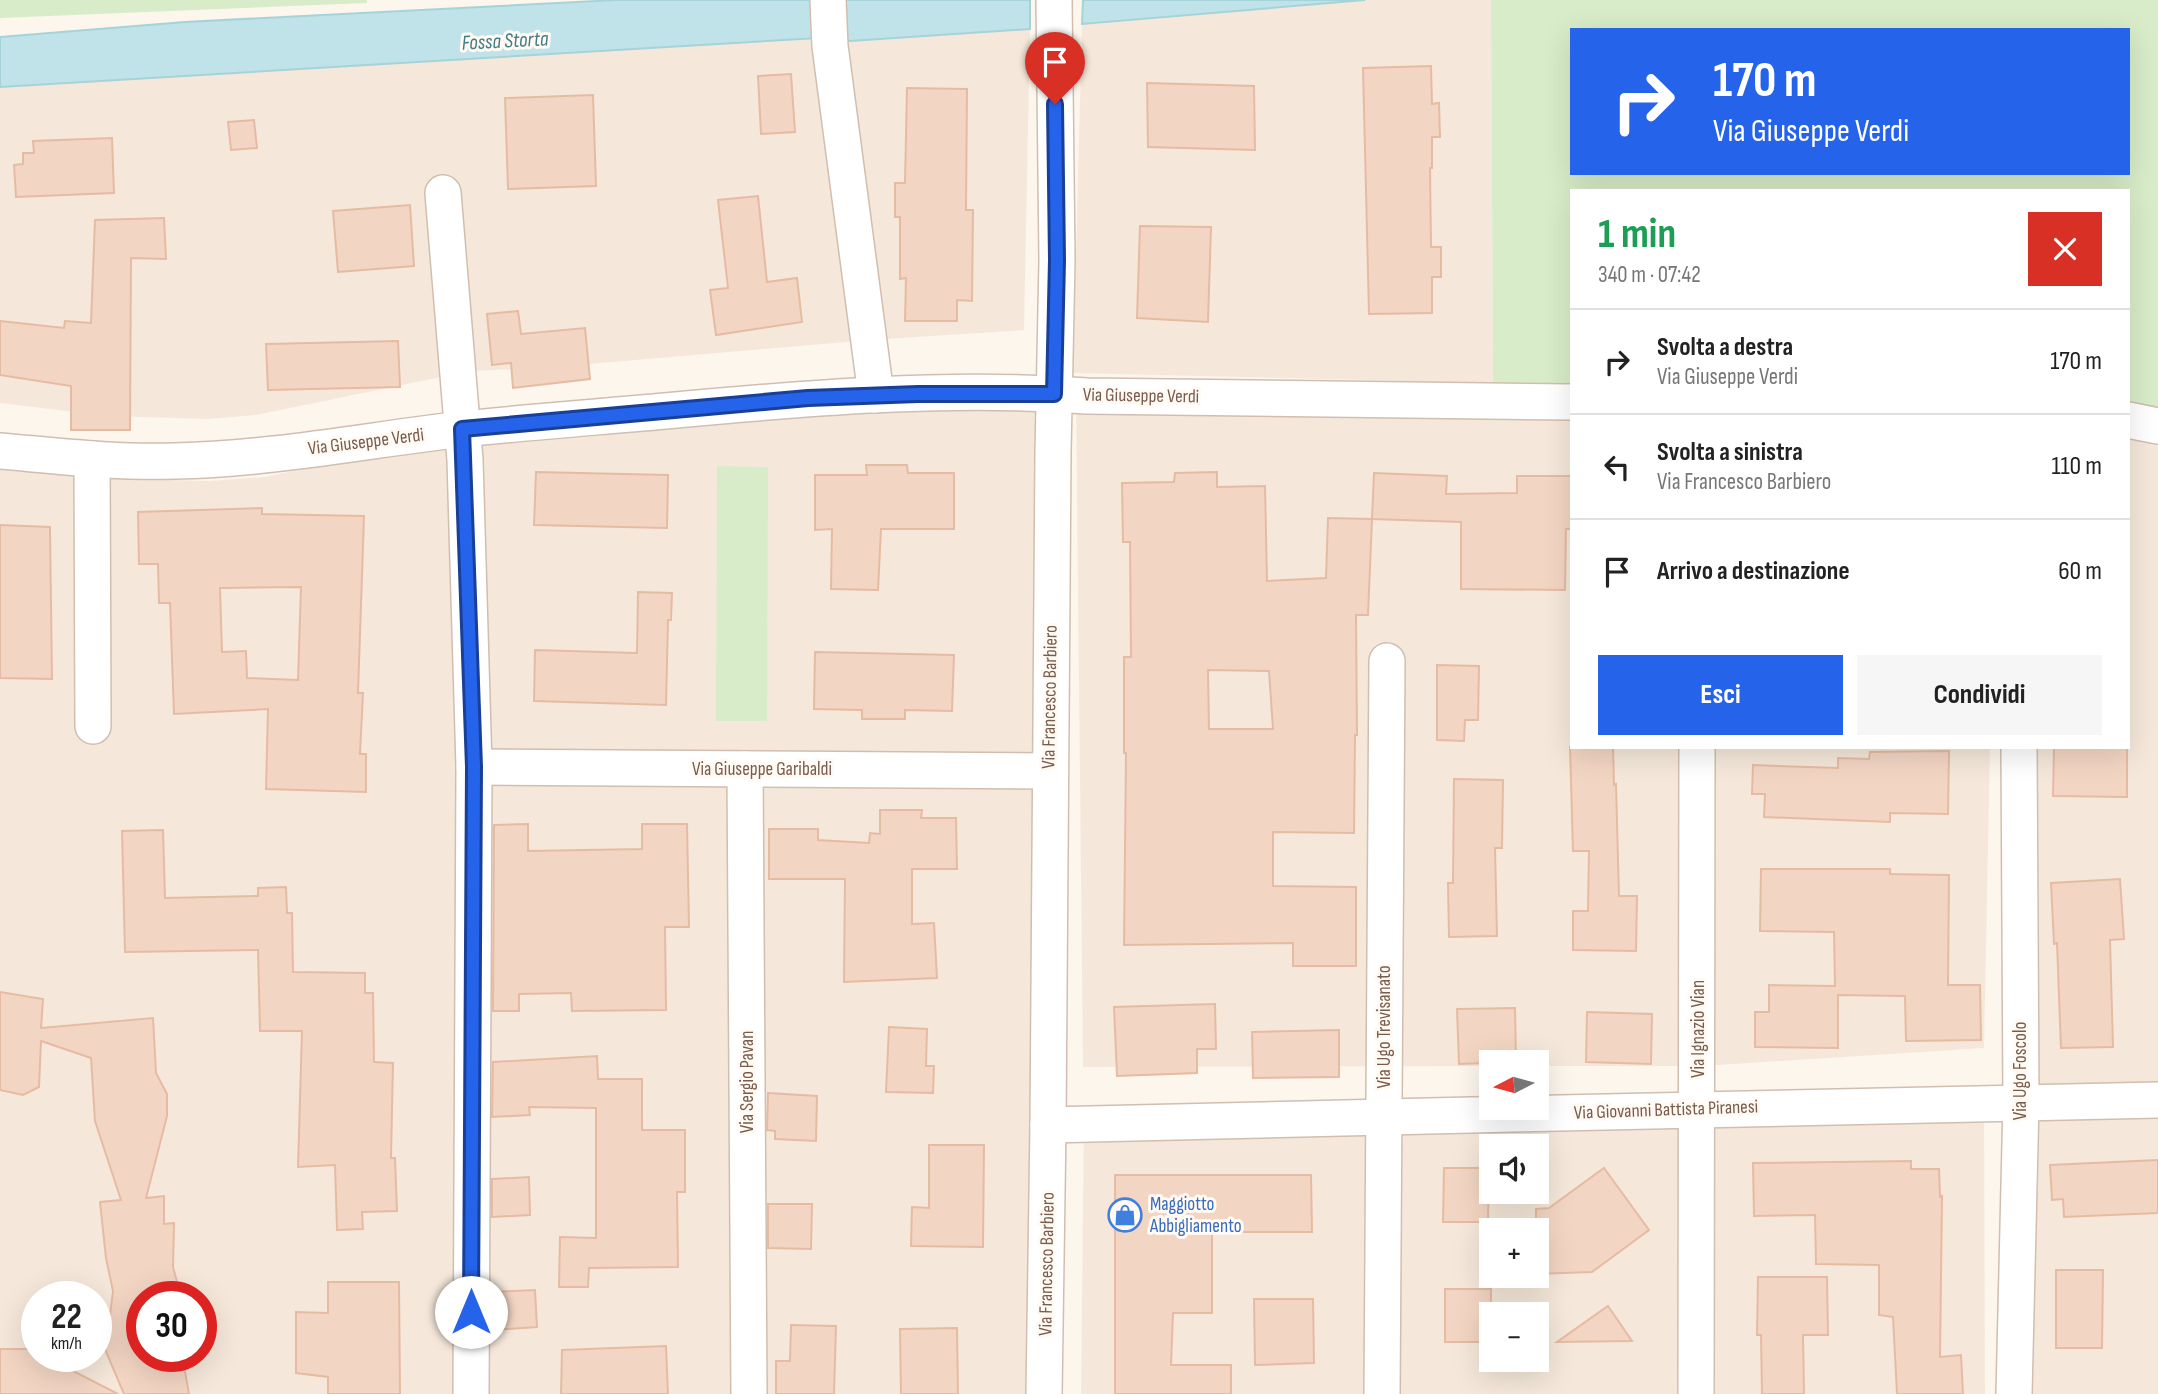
<!DOCTYPE html>
<html lang="it">
<meta charset="utf-8">
<style>
:root{--surface:#fff;--page:#f6f6f6;--text:#222;--muted:#767676;--line:#e0e0e0;--accent:#2563eb}
body{margin:0;font-family:"Sofia Sans Condensed",sans-serif;background:var(--page);color:var(--text);height:100vh;display:flex;flex-direction:column;font-size:26px;white-space:nowrap}
*{box-sizing:border-box;margin:0}
p{font-size:23px;color:var(--muted)}
.icon{flex:none;width:38px;height:38px;fill:none;stroke:currentColor;stroke-width:2;stroke-linecap:round;stroke-linejoin:round}
.map{position:relative;flex:1;overflow:hidden}
.panel{position:absolute;left:1570px;top:189px;width:560px;height:560px;display:flex;flex-direction:column;background:var(--surface);border-radius:0px;box-shadow:0 7px 28px #0002}
.panel>*{flex:none}
.banner{position:absolute;left:1570px;top:28px;width:560px;height:147px;border-radius:0px;box-shadow:0 7px 28px #0002;background:#2563eb;color:#fff;overflow:hidden}
.needle{width:46px;rotate:264deg}
.tools{position:absolute;left:1479px;top:1050px;display:grid;gap:14px}
.tools a{display:grid;place-items:center;width:70px;height:70px;border-radius:0px;background:var(--surface);box-shadow:0 7px 28px #0002;font-size:35px}
.speed{position:absolute;left:21px;top:1281px;display:flex;gap:14px;font-size:35px;font-weight:700;text-align:center}
.speed>*{display:grid;place-content:center;width:91px;height:91px;border-radius:50%;background:var(--surface);box-shadow:0 7px 28px #0002;line-height:1}
.speed small{font-size:18px;font-weight:400}
.speed .limit{border:10px solid #d22;background:#fff;color:#111}
.pin{position:absolute;display:grid;place-items:center;width:60px;height:60px;color:#fff;margin:-72px -30px;border-radius:50% 50% 50% 0;rotate:-45deg;box-shadow:0 0 7px #0007}
.pin .icon{rotate:45deg}
.me{position:absolute;width:77px;margin:-38px;rotate:0deg;stroke-linejoin:round;filter:drop-shadow(0 0 5px #0008)}
.turn{display:flex;align-items:center;gap:24px;height:147px;padding:0 28px;font-size:32px}
.turn .icon{width:91px;height:91px;stroke-width:2.5}
.turn b{display:block;font-size:49px;line-height:60px}
.round{display:grid;place-items:center;flex:none;width:74px;height:74px;border-radius:0px;background:var(--page)}
.head{display:flex;align-items:center;justify-content:space-between;height:119px;padding:0 28px}
h1{font-size:42px;font-weight:700;line-height:52px;color:#1e9e55}
.cta{display:flex;gap:14px;margin-top:auto;padding:14px 28px}
.cta a{flex:1;height:80px;border-radius:0px;background:var(--accent);color:#fff;font-size:28px;font-weight:700;line-height:80px;text-align:center}
.cta a+a{background:var(--page);color:var(--text)}
ul{padding:0;list-style:none}
li{display:flex;align-items:center;gap:21px;height:105px;padding:0 28px;border-top:2px solid var(--line)}
li div{flex:1}
li b{display:block;font-size:26px}
li em{font-style:normal}
.map>svg:first-child{display:block}
</style>
<div class="map">
<svg width="2158" height="1394" viewBox="0 0 2158 1394">
<rect width="100%" height="100%" fill="#fdf6ec"/>
<g fill="#f5e8da" fill-rule="evenodd">
<polygon points="1365,0 1491,0 1493,383 1073,373 1082,24"/>
<polygon points="1030,29 1024,330 869,340 542,368 470,371 256,415 208,419 108,416 0,403 0,87 818,38 850,41"/>
<polygon points="1076,391 1571,406 1572,747 1990,747 1984,1048 1702,1066 1537,1066 1536,1062 1491,1062 1491,1066 1083,1067"/>
<polygon points="1044,403 1040,1394 479,1394 483,437 827,405"/>
<path d="M450 439 461 744 457 1394H0V465L104 478 209 481 264 477ZM37 1297H96V1356H37ZM142 1297H201V1356H142Z"/>
<polygon points="2128,439 2158,446 2158,1084 2035,1085 2034,747 2128,747"/>
<polygon points="2035,1099 2158,1100 2158,1394 2028,1394"/>
<path d="M1984 1100 1985 1394H1081L1084 1118ZM1491 1146H1536V1192H1491ZM1491 1230H1536V1276H1491ZM1491 1314H1536V1360H1491Z"/>
</g>
<g fill="#d8ecc9" fill-rule="evenodd">
<polygon points="0,0 367,0 367,3 0,18"/>
<path d="M1491 0H2158V412L2128 406V191H1572L1571 384 1493 383ZM1572 30H2128V173H1572Z"/>
<polygon points="717,466 768,467 767,721 716,721"/>
</g>
<g fill="#bfe3e8" stroke="#a5d3da" stroke-width="2">
<polygon points="616,0 1030,0 1030,29 850,41 818,38 0,87 0,37 185,22"/>
<polygon points="1083,0 1365,0 1082,24"/>
</g>
<g fill="#f3d5c3" stroke="#e6bba3" stroke-width="2" fill-rule="evenodd">
<polygon points="1431,66 1432,104 1439,103 1440,137 1432,137 1432,168 1430,168 1431,247 1441,247 1441,277 1432,277 1432,313 1369,314 1363,68"/>
<polygon points="791,74 795,132 761,134 758,76"/>
<polygon points="1147,83 1254,86 1255,150 1148,147"/>
<polygon points="907,88 967,89 966,210 973,210 972,301 957,300 957,321 905,321 906,278 900,279 900,217 895,217 895,183 905,183"/>
<polygon points="593,95 596,186 508,189 505,98"/>
<polygon points="254,120 257,148 231,150 228,122"/>
<polygon points="112,138 114,193 16,197 14,165 23,164 23,153 34,153 33,141"/>
<polygon points="758,196 767,282 797,278 802,322 716,335 710,290 728,288 718,200"/>
<polygon points="410,205 414,266 338,272 333,211"/>
<polygon points="164,218 166,259 131,258 130,430 71,430 71,386 0,375 0,321 64,328 65,321 91,323 95,220"/>
<polygon points="1140,226 1211,227 1208,322 1137,318"/>
<polygon points="518,311 521,334 585,328 590,379 513,388 511,363 492,365 487,314"/>
<polygon points="398,341 400,387 268,390 266,344"/>
<polygon points="866,465 907,465 908,473 954,473 954,529 881,529 878,590 831,589 832,529 815,530 815,475 867,475"/>
<polygon points="536,472 668,475 667,528 534,525"/>
<path d="M1217 472V487L1265 486 1267 581 1326 578 1328 518 1372 519 1368 615H1356L1357 735H1355L1354 833 1273 832V886L1356 887V966H1293V943L1124 945 1126 753H1124V657H1131L1130 542H1123L1122 483 1174 482 1175 473ZM1208 670 1269 671 1273 729H1209Z"/>
<polygon points="1374,473 1447,476 1446,494 1517,493 1517,476 1572,476 1572,529 1566,529 1565,590 1461,589 1461,522 1372,519"/>
<path d="M262 508V514L364 516 358 693H363L360 754H366V792L266 789 268 709 174 714 170 603H159L158 564H139L138 512ZM301 587 298 680 247 678 246 651 222 652 220 588Z"/>
<polygon points="0,525 50,527 52,679 0,678"/>
<polygon points="638,592 672,593 671,620 668,620 666,705 534,701 535,650 637,653"/>
<polygon points="815,652 954,655 952,711 905,710 905,719 862,719 862,710 814,709"/>
<polygon points="1437,665 1479,666 1478,720 1465,720 1464,741 1437,740"/>
<polygon points="1570,747 1613,747 1614,785 1616,784 1619,896 1637,896 1636,951 1573,950 1573,911 1588,911 1589,851 1573,851"/>
<polygon points="2054,747 2127,747 2127,797 2053,796"/>
<polygon points="1949,751 1948,814 1890,813 1890,822 1764,817 1765,794 1752,794 1753,765 1838,768 1838,758 1869,759 1870,752"/>
<polygon points="1454,779 1503,780 1502,848 1495,848 1497,936 1449,937 1448,883 1453,883"/>
<polygon points="880,810 922,810 921,818 956,818 957,869 912,869 912,924 934,923 937,978 844,982 845,879 769,879 769,829 818,829 818,840 869,843 870,833 880,834"/>
<polygon points="528,824 528,851 642,849 642,824 687,824 689,927 665,927 666,1010 572,1011 571,993 519,994 519,1011 493,1011 494,825"/>
<polygon points="163,830 165,898 258,896 258,888 286,887 287,913 292,913 293,972 365,973 365,993 373,993 374,1062 393,1063 391,1158 395,1158 397,1211 362,1212 363,1229 337,1230 335,1165 298,1167 302,1031 260,1031 258,950 125,952 122,831"/>
<polygon points="1761,869 1890,869 1890,874 1949,875 1948,985 1980,985 1981,1040 1906,1041 1905,996 1838,995 1838,1048 1755,1047 1755,1012 1769,1012 1769,985 1835,986 1834,932 1760,931"/>
<polygon points="2120,879 2124,939 2110,940 2113,1047 2061,1048 2057,943 2054,944 2051,883"/>
<polygon points="0,992 43,999 41,1028 153,1018 156,1073 167,1094 167,1116 146,1198 164,1196 164,1224 174,1223 173,1267 181,1297 142,1297 142,1356 177,1356 178,1366 184,1366 189,1394 124,1394 99,1335 101,1317 110,1315 113,1291 106,1258 100,1202 121,1200 95,1121 91,1058 41,1041 39,1087 23,1095 0,1090"/>
<polygon points="1215,1004 1216,1049 1197,1049 1197,1073 1117,1076 1114,1007"/>
<polygon points="1515,1008 1516,1062 1459,1064 1457,1009"/>
<polygon points="1587,1012 1652,1014 1651,1064 1586,1062"/>
<polygon points="889,1027 927,1029 926,1066 934,1066 933,1093 886,1092"/>
<polygon points="1339,1030 1339,1077 1253,1078 1252,1032"/>
<polygon points="597,1056 598,1079 642,1079 642,1130 685,1130 685,1192 677,1192 678,1267 589,1268 588,1287 559,1287 560,1237 596,1238 596,1108 529,1107 530,1115 492,1117 493,1062"/>
<polygon points="768,1093 817,1096 816,1141 775,1139 775,1131 767,1130"/>
<polygon points="929,1145 984,1145 983,1247 911,1246 912,1207 929,1208"/>
<polygon points="2158,1160 2158,1213 2064,1217 2063,1199 2052,1200 2050,1165"/>
<polygon points="1911,1161 1911,1169 1939,1169 1940,1197 1942,1196 1940,1357 1961,1355 1963,1394 1897,1394 1893,1317 1879,1315 1879,1265 1816,1264 1815,1215 1754,1216 1753,1163"/>
<polygon points="1444,1168 1489,1168 1488,1222 1443,1222"/>
<polygon points="1604,1168 1649,1230 1592,1272 1536,1274 1536,1209 1549,1208"/>
<polygon points="1115,1175 1311,1175 1312,1232 1212,1232 1212,1313 1173,1313 1171,1365 1231,1365 1231,1394 1115,1394"/>
<polygon points="529,1177 530,1215 492,1217 492,1179"/>
<polygon points="768,1204 812,1204 811,1249 768,1248"/>
<polygon points="2056,1270 2103,1270 2102,1348 2056,1348"/>
<polygon points="1758,1277 1827,1277 1828,1335 1803,1335 1804,1394 1762,1394 1761,1335 1757,1335"/>
<polygon points="328,1282 399,1282 400,1394 328,1394 328,1377 296,1373 296,1312 328,1313"/>
<rect x="1445" y="1289" width="46" height="53"/>
<polygon points="535,1290 537,1327 493,1330 492,1292"/>
<polygon points="1254,1299 1313,1299 1314,1363 1255,1365"/>
<polygon points="1608,1306 1632,1341 1557,1342"/>
<polygon points="791,1325 836,1326 834,1394 776,1394 776,1361 790,1361"/>
<polygon points="957,1328 958,1394 901,1394 900,1329"/>
<polygon points="666,1346 668,1394 561,1394 562,1350"/>
<polygon points="0,1349 30,1349 37,1353 37,1356 44,1356 118,1394 0,1394"/>
</g>
<g fill="none" stroke-linecap="round" stroke-linejoin="round">
<defs>
<g id="minor">
<polyline points="828,0 830,46 876,395"/>
<polyline points="443,193 465,460 474,767 471,1394"/>
<polyline points="2128,420 2158,426"/>
<path d="M0 451C58 456 117 463 175 461 272 459 368 440 463 429 531 422 598 417 665 411 805 398 946 386 1087 396L1572 402"/>
<polyline points="92,459 93,726"/>
<polyline points="474,767 1050,771"/>
<polyline points="745,769 749,1394"/>
<path d="M1048 1125C1418 1118 1788 1105 2158 1100"/>
<polyline points="1044,1394 1048,1125 1053,453 1057,260 1054,0"/>
<polyline points="1382,1394 1387,661"/>
<polyline points="1696,1394 1697,747"/>
<polyline points="2014,1394 2021,1102 2019,747"/>
</g>
</defs>
<use href="#minor" stroke="#d1beb0" stroke-width="38"/>
<use href="#minor" stroke="#fff" stroke-width="35"/>
</g>
<g fill="none" stroke-linecap="round" stroke-linejoin="round">
<defs>
<polyline id="route" points="471,1312 474,767 462,429 808,398 918,394 1054,394 1057,260 1055,104"/>
</defs>
<use href="#route" stroke="#184099" stroke-width="18"/>
<use href="#route" stroke="#2563eb" stroke-width="12"/>
</g>
<defs>
<symbol id="shop-ring" viewBox="-11 -11 22 22"><circle r="9.5" fill="#fffaf3" stroke="#3f7fe0" stroke-width="1.5"/><path d="M-5-2.5h2.3a2.7 3.5 0 0 1 5.4 0H5L5.5 6h-11ZM-1.5-2.5h3a1.5 2.3 0 0 0-3 0Z" fill="#3f7fe0"/></symbol>
</defs>
<g fill-rule="evenodd">
<use href="#shop-ring" x="1106" y="1196" width="38" height="38"/>
</g>
<g text-anchor="middle" dominant-baseline="central" stroke-width="6" stroke-linejoin="round" paint-order="stroke">
<g font-size="19" fill="#7a5c4d" stroke="#fffaf3">
<text transform="translate(1141 396) rotate(1)">Via Giuseppe Verdi</text>
<text transform="translate(366 442) rotate(-7)">Via Giuseppe Verdi</text>
<text transform="translate(1050 697) rotate(-89)">Via Francesco Barbiero</text>
<text x="762" y="769">Via Giuseppe Garibaldi</text>
<text transform="translate(1384 1027) rotate(-90)">Via Ugo Trevisanato</text>
<text transform="translate(1698 1029) rotate(-90)">Via Ignazio Vian</text>
<text transform="translate(2020 1071) rotate(-90)">Via Ugo Foscolo</text>
<text transform="translate(747 1082) rotate(-90)">Via Sergio Pavan</text>
<text transform="translate(1666 1110) rotate(-2)">Via Giovanni Battista Piranesi</text>
<text transform="translate(1047 1264) rotate(-89)">Via Francesco Barbiero</text>
</g>
<g font-size="19" fill="#366cbe" stroke="#fffaf3" text-anchor="start">
<text x="1150" y="1204">Maggiotto<tspan x="1150" dy="22">Abbigliamento</tspan></text>
</g>
<g font-size="21" font-style="italic" fill="#437c86" stroke="#fffaf3">
<text transform="translate(505 41) rotate(-3)">Fossa Storta</text>
</g>
</g>
</svg>
<div class="tools">
<a><svg class="needle" viewBox="-14 -14 28 28"><path d="M0-13l5 13h-10z" fill="#e53935"/><path d="M0 13l5-13h-10z" fill="#767676"/></svg></a>
<a><svg class="icon" aria-label="sound" viewBox="0 0 24 24"><path d="M4 9h4l5-4v14l-5-4H4zM17 9q2 3 0 6"/></svg></a>
<a>+</a>
<a>−</a>
</div>
<div class="speed"><div>22<small>km/h</small></div><div class="limit">30</div></div>
<div class="pin" style="left:1055px;top:104px;background:#d93025"><svg class="icon" aria-label="arrive" viewBox="0 0 24 24"><path d="M6 21V4h12l-3 4 3 4H6"/></svg></div>
<svg class="me" style="left:471px;top:1312px" viewBox="-20 -20 40 40"><circle r="19" fill="#fff"/><path d="M0-13L10 11 0 6-10 11z" fill="#2563eb"/></svg>
<div class="banner">
<div class="turn"><svg class="icon" aria-label="right" viewBox="0 0 24 24"><path d="M7 20v-9h11M14 6l5 5-5 5"/></svg><div><b>170 m</b>Via Giuseppe Verdi</div></div>
</div>
<section class="panel">
<div class="head"><div><h1>1 min</h1><p>340 m · 07:42</p></div><a class="round" style="background:#d93025;color:#fff"><svg class="icon" aria-label="close" viewBox="0 0 24 24"><path d="M6 6l12 12M18 6L6 18"/></svg></a></div>
<ul>
<li><svg class="icon" aria-label="right" viewBox="0 0 24 24"><path d="M7 20v-9h11M14 6l5 5-5 5"/></svg><div><b>Svolta a destra</b><p>Via Giuseppe Verdi</p></div><em>170 m</em></li>
<li><svg class="icon" aria-label="left" viewBox="0 0 24 24"><path d="M17 20v-9H6M10 6l-5 5 5 5"/></svg><div><b>Svolta a sinistra</b><p>Via Francesco Barbiero</p></div><em>110 m</em></li>
<li><svg class="icon" aria-label="arrive" viewBox="0 0 24 24"><path d="M6 21V4h12l-3 4 3 4H6"/></svg><div><b>Arrivo a destinazione</b></div><em>60 m</em></li>
</ul>
<div class="cta"><a>Esci</a><a>Condividi</a></div>
</section>
</div>
